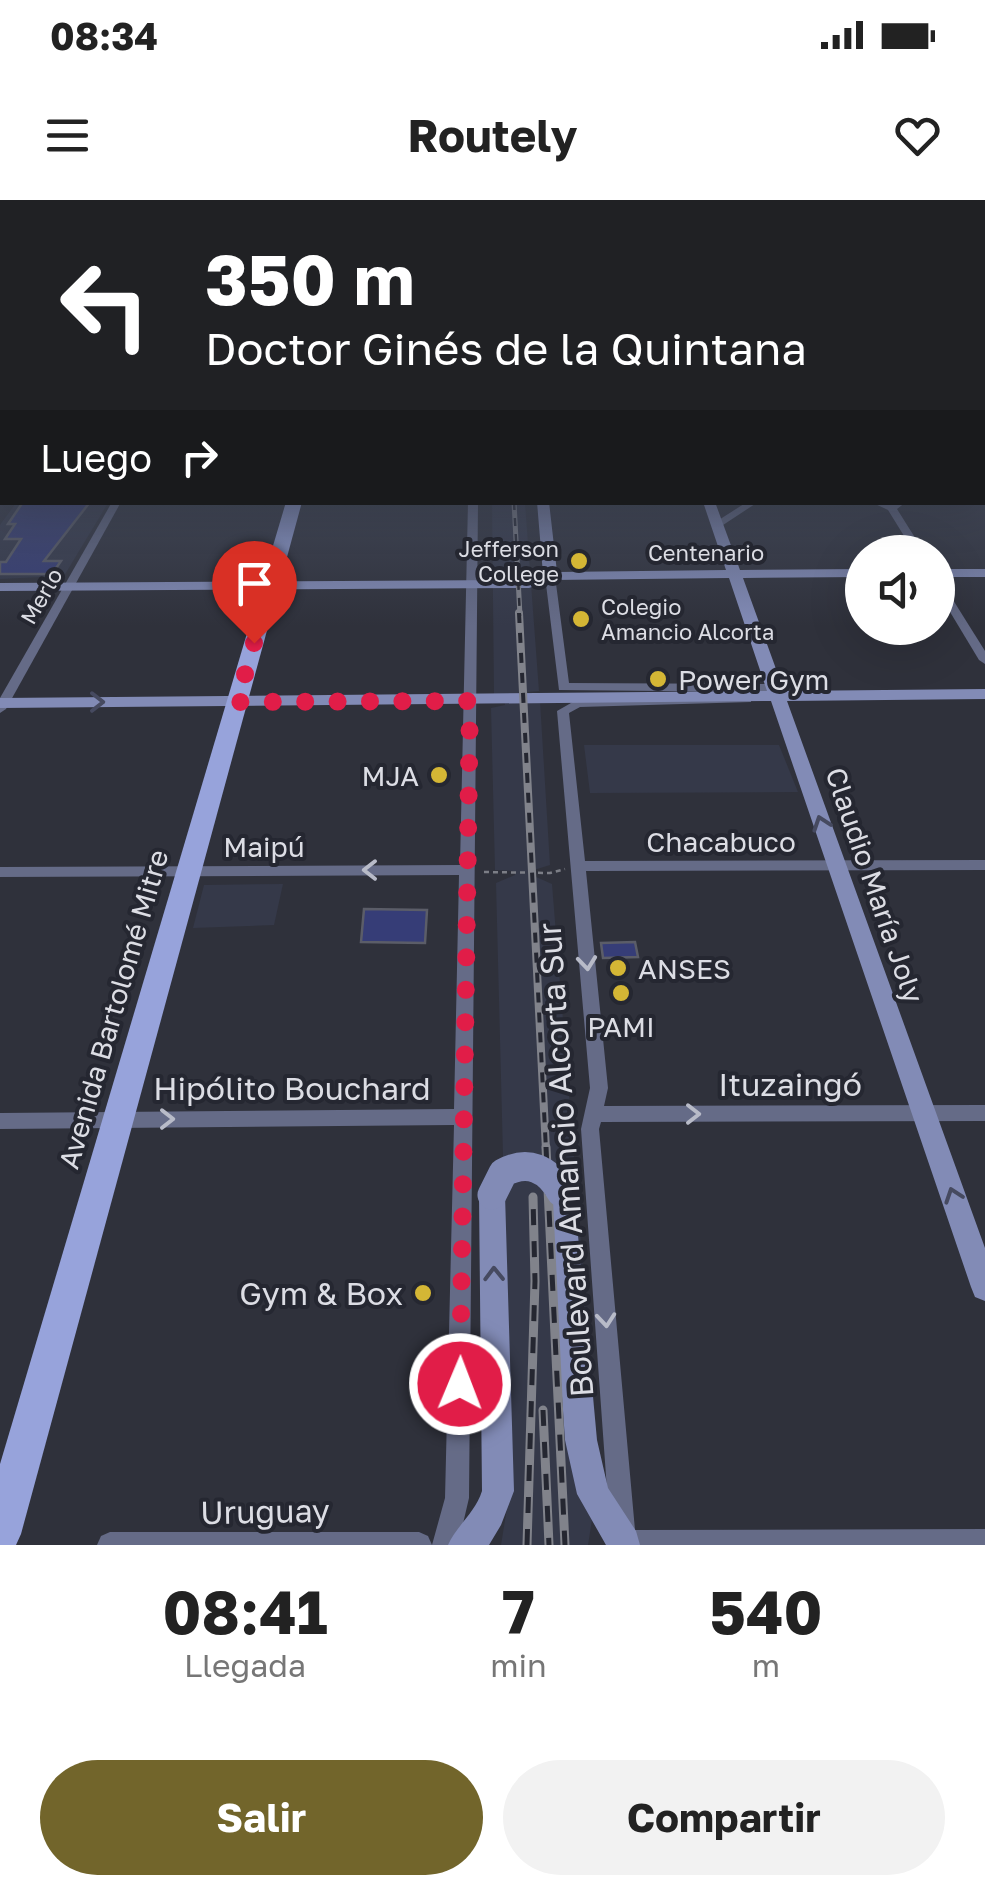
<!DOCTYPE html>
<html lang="es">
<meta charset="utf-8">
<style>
:root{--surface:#fff;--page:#f2f2f2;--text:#222;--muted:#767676;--accent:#72652b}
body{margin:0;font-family:"Golos Text",sans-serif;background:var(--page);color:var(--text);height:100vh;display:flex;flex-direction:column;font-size:38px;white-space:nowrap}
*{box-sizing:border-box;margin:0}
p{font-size:32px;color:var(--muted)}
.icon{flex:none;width:55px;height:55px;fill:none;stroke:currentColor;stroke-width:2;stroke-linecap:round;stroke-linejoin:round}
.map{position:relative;height:1345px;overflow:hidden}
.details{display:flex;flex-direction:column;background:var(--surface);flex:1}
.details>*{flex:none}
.banner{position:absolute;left:0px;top:0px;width:985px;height:305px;box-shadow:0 10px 40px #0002;background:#202124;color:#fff;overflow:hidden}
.controls{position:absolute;left:845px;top:335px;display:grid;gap:20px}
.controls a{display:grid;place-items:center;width:110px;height:110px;border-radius:50%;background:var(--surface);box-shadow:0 10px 40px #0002;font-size:50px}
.pin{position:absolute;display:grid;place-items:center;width:85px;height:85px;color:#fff;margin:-102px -42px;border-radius:50% 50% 50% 0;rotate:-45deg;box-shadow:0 0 10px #0007}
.pin .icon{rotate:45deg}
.me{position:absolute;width:110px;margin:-55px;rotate:1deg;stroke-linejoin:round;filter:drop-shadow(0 0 8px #0008)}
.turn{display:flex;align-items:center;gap:35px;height:210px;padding:0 40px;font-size:45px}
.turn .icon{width:130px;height:130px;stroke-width:2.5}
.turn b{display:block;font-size:70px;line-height:85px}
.then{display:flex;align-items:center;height:95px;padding:0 40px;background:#0003;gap:20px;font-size:38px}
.eta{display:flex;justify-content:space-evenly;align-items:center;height:170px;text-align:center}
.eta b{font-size:60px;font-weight:700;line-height:70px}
.button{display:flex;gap:20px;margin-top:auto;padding:20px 40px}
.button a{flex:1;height:115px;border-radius:60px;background:var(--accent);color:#fff;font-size:40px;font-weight:700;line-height:115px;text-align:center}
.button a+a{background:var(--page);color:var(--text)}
.status{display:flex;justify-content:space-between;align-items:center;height:70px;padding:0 50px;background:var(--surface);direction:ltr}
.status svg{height:28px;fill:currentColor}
header{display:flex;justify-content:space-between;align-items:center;height:130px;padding:0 40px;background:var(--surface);font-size:45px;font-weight:700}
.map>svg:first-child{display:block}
</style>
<div class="status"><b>08:34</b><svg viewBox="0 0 49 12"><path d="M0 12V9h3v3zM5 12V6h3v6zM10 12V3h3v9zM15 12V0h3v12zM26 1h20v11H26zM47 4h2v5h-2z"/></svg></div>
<header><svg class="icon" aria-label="menu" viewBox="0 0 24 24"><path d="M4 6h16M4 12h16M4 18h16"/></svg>Routely<svg class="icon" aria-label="heart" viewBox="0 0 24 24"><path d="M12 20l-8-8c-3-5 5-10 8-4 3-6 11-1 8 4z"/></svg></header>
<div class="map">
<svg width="985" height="1345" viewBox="0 0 985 1345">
<rect width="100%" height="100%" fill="#2f313b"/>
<g fill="#353949">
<polygon points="16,303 108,303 64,376 0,379 0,325"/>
<polygon points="492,303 525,303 539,491 528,492 528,501 540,501 550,665 534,670 534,676 552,684 596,1229 577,1249 578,1283 592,1320 588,1345 501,1345 507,1308 509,1190 496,683 515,675 514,671 495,670 491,508 505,505 503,494 494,494"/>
<polygon points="584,545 779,545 798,592 590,593"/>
<polygon points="283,684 274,725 193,728 204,685"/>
</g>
<g fill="#363d77" stroke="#5b5d68" stroke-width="2.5">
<polygon points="23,302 90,302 44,361 61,361 52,374 0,374 0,362 6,362 21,339 5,339 15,324 8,324"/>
<polygon points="364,709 427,710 425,743 361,742"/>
<polygon points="635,742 638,757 603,758 601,743"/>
</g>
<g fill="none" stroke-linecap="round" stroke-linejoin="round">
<polyline stroke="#7c7e86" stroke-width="2.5" stroke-dasharray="5 4" stroke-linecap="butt" points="484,672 550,673 565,669"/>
<g fill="#656b87" fill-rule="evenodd">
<polygon points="982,278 985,279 985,285 982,284"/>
<polygon points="112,302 121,302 6,509 0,513 0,498"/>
<polygon points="468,302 478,302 469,1298 458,1345 432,1345 445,1298 454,925 0,929 0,913 454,909 459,675 0,677 0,667 460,665"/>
<polygon points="747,302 758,302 720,327 714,327 714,323"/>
<polygon points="871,302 891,304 906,302 897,309 924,352 914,352 888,310"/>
<polygon points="550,373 555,376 569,483 774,484 780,488 774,492 559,490 545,376"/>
<polygon points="938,381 943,384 985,451 985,464 979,460 938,392"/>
<polygon points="747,495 751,496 751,502 580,507 569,513 585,661 985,660 985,670 586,671 608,888 604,906 985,905 985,921 601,922 599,929 635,1330 985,1329 985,1345 611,1345 581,929 590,888 557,511 578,499"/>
<polygon points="110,1332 419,1332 428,1336 432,1345 97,1345 101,1336"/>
</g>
<g fill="#828bb6" fill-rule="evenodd">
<polygon points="537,302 549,302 557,372 726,370 703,302 715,302 740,370 862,369 862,377 743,378 784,491 985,489 985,499 787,501 985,1048 985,1101 975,1097 971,1087 771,501 0,508 0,498 767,491 729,378 552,380 529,388 0,391 0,383 527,380 543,374"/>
<rect x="938" y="369" width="47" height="8"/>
<polygon points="561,980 570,983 574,992 597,1240 608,1288 636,1331 640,1345 606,1345 577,1294 565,1240 548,992 552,983"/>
<path d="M492 982 501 986 505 995 514 1291 501 1325 489 1345H448C457 1325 475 1313 482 1291L479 995 483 986Z"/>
</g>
<polygon fill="#97a3db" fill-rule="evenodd" points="286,302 302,302 21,1334 16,1345 0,1345 0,1264"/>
<defs>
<polyline id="rail-far2" points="514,302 520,416"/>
<polyline id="rail-far1" points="519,413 546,950"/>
<g id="rail">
<polyline points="546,947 565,1345"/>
<polyline points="543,1210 549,1345"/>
<polyline points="527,1345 535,1081 533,997"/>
</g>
</defs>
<use href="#rail-far2" stroke="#81838b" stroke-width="5"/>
<use href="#rail-far1" stroke="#81838b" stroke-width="8"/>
<use href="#rail" stroke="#81838b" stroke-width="9"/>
<use href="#rail-far2" stroke="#252731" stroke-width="2.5" stroke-dasharray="8" stroke-linecap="butt"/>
<use href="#rail-far1" stroke="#252731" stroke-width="4" stroke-dasharray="10" stroke-linecap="butt"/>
<use href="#rail" stroke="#252731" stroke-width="5" stroke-dasharray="16" stroke-linecap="butt"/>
<path stroke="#828bb6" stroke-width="29" d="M492 995 503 973C528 959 548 969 561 992"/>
</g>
<defs><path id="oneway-chevron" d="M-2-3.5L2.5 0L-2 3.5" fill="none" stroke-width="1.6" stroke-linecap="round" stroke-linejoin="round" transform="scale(2.5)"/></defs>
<g stroke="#464a60">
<use href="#oneway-chevron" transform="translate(97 502)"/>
<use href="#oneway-chevron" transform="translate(821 623) rotate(-109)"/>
<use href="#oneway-chevron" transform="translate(953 995) rotate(-109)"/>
<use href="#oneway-chevron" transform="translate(494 1074) rotate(-91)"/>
</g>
<g stroke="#b8bbc8">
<use href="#oneway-chevron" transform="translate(370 670) rotate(180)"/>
<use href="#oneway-chevron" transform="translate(587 763) rotate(84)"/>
<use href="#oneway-chevron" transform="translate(693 914)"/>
<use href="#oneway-chevron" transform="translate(167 919)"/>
<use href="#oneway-chevron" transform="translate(606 1120) rotate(85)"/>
</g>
<linearGradient id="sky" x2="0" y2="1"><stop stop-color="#1a1b20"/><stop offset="0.56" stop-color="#474e60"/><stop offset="1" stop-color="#474e60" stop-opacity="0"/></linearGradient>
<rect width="985" height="426" fill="url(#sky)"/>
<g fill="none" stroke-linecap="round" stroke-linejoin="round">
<polyline stroke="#e11d48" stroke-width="18" stroke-dasharray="0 32.4" points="254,443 237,502 470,501 460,1184"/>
</g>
<g fill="#d4b635" stroke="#252731" stroke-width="4">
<circle cx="579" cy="361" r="10"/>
<circle cx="581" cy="419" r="10"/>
<circle cx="658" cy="479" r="10"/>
<circle cx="439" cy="575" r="10"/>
<circle cx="618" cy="768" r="10"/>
<circle cx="621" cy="793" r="10"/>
<circle cx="423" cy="1093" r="10"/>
</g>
<g text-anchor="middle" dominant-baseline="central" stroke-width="8" stroke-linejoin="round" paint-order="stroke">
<g font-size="22" fill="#dcdde4" stroke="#252731" text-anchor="end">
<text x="559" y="348">Jefferson<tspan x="559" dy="25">College</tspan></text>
<text x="601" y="406" text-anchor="start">Colegio<tspan x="601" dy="25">Amancio Alcorta</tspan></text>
</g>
<g font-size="22" fill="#dcdde4" stroke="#252731">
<text x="706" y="352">Centenario</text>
<text transform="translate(41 396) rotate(-60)">Merlo</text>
</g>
<g font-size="28" fill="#dcdde4" stroke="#252731" text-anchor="start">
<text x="678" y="479">Power Gym</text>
<text x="419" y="575" text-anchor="end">MJA</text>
<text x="638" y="768">ANSES</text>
<text x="621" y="826" text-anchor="middle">PAMI</text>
</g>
<g font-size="28" fill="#dcdde4" stroke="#252731">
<text x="721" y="641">Chacabuco</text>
<text x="264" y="646">Maipú</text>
<text transform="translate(875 685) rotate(71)">Claudio María Joly</text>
<text transform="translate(113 809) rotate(-74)">Avenida Bartolomé Mitre</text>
</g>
<g font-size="32" fill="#dcdde4" stroke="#252731">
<text x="790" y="884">Ituzaingó</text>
<text x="292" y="888">Hipólito Bouchard</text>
<text transform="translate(565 960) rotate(-94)">Boulevard Amancio Alcorta Sur</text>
<text transform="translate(265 1311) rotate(-1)">Uruguay</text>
</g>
<g font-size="32" fill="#dcdde4" stroke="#252731" text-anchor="end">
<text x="403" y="1093">Gym &amp; Box</text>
</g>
</g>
</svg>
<div class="controls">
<a><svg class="icon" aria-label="sound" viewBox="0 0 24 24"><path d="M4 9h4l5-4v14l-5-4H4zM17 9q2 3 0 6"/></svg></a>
</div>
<div class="pin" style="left:254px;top:443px;background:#d93025"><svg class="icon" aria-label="arrive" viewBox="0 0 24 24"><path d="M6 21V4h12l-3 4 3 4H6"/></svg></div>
<svg class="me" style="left:460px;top:1184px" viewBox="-20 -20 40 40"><circle r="17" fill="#e11d48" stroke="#fff" stroke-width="3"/><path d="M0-11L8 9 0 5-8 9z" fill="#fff"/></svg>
<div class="banner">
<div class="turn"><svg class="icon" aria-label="left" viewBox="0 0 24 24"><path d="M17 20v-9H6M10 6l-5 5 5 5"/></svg><div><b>350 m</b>Doctor Ginés de la Quintana</div></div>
<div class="then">Luego<svg class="icon" aria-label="right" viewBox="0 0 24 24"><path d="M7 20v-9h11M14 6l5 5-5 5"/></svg></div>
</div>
</div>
<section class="details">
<div class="eta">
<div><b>08:41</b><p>Llegada</p></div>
<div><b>7</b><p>min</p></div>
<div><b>540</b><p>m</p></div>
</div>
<div class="button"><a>Salir</a><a>Compartir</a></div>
</section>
